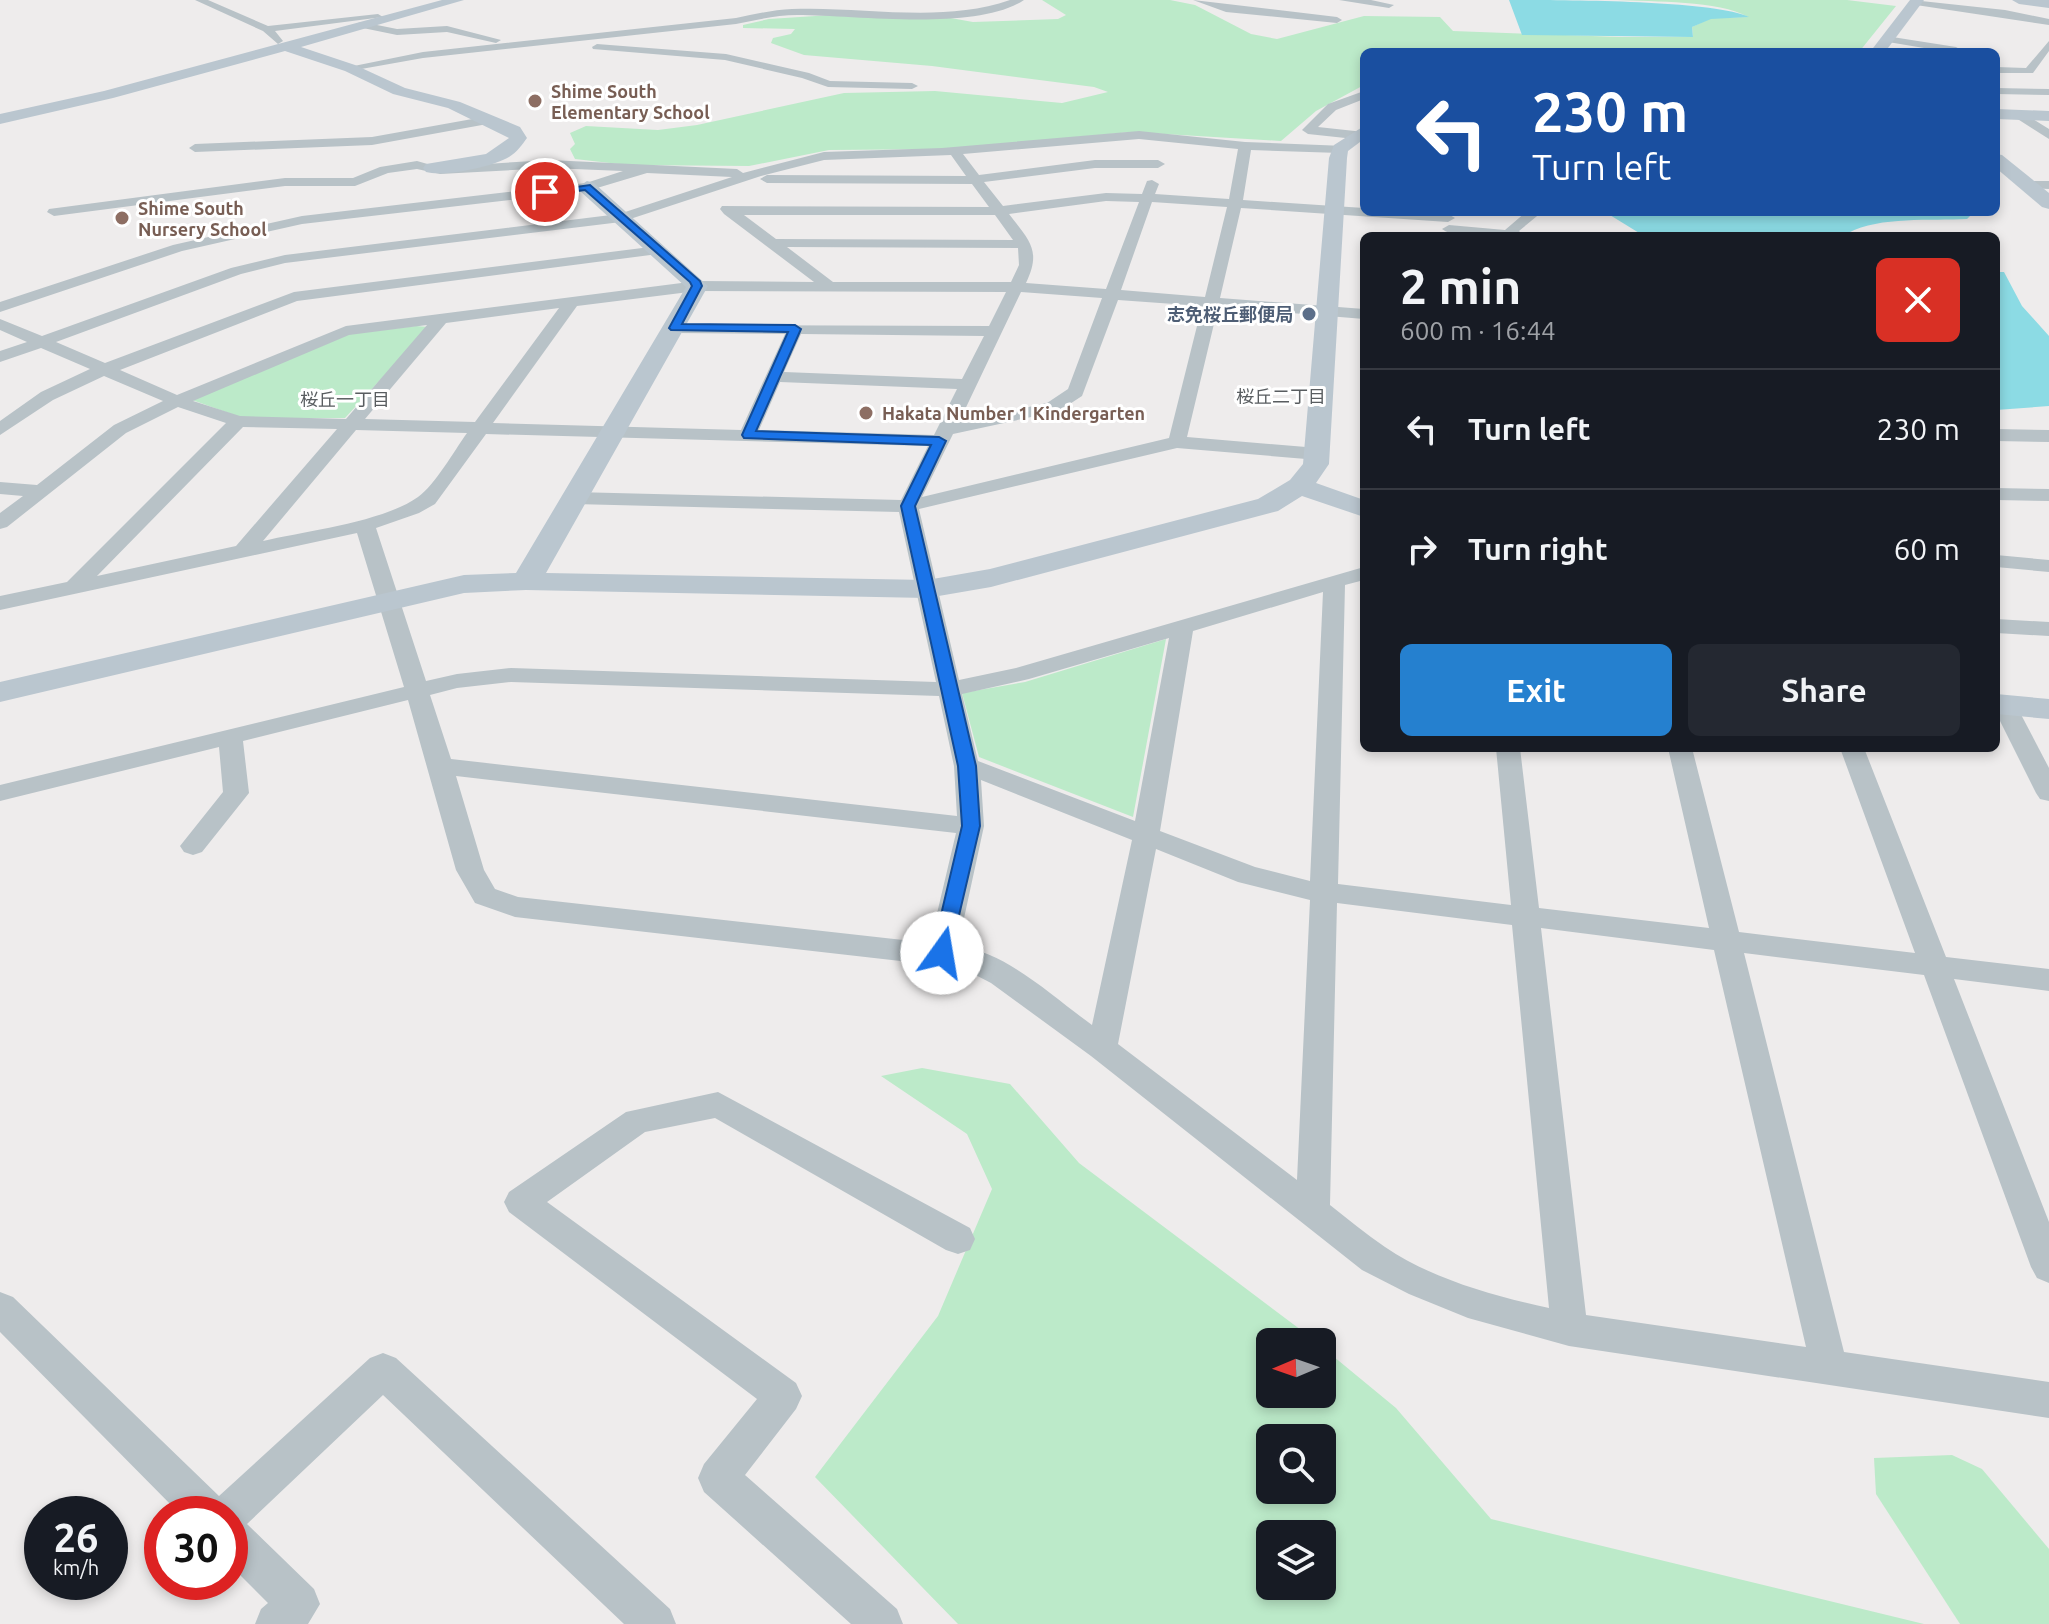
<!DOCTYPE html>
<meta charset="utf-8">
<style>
:root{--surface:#171b24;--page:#242831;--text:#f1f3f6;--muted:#9ea1a6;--line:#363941;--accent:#2580cf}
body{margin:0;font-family:Ubuntu,"Noto Sans JP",sans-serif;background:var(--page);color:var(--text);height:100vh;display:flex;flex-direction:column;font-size:30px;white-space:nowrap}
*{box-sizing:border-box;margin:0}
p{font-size:26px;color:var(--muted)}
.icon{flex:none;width:44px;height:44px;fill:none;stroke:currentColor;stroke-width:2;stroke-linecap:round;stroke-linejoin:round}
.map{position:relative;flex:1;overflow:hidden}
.panel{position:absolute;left:1360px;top:232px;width:640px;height:520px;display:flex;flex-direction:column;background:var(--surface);border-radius:12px;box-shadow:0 4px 12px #0003}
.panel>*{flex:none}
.hud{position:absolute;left:1360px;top:48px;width:640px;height:168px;border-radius:12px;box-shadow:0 4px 12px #0003;background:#1a4fa0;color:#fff;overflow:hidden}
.needle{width:52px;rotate:268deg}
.tools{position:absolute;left:1256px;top:1328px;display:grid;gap:16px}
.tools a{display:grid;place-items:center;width:80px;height:80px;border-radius:12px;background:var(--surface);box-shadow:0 4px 12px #0003;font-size:40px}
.speed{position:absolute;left:24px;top:1496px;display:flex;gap:16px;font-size:40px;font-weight:700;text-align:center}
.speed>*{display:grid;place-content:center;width:104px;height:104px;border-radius:50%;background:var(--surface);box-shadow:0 4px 12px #0003;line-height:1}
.speed small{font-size:20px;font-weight:400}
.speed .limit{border:12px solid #d22;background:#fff;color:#111}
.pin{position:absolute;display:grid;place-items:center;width:68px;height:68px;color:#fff;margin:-34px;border:4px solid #fff;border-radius:50%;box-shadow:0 2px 8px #0007}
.me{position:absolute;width:88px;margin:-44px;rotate:13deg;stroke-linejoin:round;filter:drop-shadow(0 0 6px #0008)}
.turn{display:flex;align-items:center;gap:28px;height:168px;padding:0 40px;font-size:36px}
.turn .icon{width:104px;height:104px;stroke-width:2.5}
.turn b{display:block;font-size:56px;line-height:68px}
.round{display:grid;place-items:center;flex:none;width:84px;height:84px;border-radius:12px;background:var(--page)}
.headline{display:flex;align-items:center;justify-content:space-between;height:136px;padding:0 40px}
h1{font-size:48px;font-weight:700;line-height:60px}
.primary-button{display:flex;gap:16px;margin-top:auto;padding:16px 40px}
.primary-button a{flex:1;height:92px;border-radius:12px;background:var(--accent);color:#fff;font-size:32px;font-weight:700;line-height:92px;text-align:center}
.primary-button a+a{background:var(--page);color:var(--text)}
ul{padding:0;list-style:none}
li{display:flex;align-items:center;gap:24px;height:120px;padding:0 40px;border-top:2px solid var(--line)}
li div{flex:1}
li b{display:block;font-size:30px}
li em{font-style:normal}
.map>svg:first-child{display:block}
</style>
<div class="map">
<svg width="2049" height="1624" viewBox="0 0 2049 1624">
<rect width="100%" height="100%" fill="#eeecec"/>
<g fill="#bceac9" fill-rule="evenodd">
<path d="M1042 0H1170L1195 5 1251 34 1277 39 1364 16 1440 17 1453 31 1619 37H1693L1692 27 1711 18 1748 17C1719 0 1653 2 1617 0H1847L1896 6 1859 52H1364V85L1316 111 1281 141 1131 132 951 149 829 150 749 166 628 165 575 159 570 149 575 144 570 133 586 126 658 130 697 125 844 93 935 91 1062 103 1108 92 1094 87 932 66 804 55 771 43 773 38 791 34 795 29 743 28V25L769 19 831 15 945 17 973 22 1058 19 1066 15Z"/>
<polygon points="416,326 429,327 345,418 243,418 192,400 350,334"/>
<polygon points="1166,639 1133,817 979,757 962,693 1025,682"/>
<path d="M922 1068 1010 1084 1079 1163 1317 1342H1270V1394H1322V1347L1396 1408 1491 1519 1924 1624H958L815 1477 938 1316 992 1189 967 1134 881 1076ZM1270 1438H1322V1490H1270ZM1270 1534H1322V1586H1270Z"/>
<polygon points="1952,1455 1982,1469 2049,1549 2049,1624 1960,1624 1876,1494 1874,1458"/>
</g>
<g fill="#8cdbe4">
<path d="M1509 0C1559 0 1714 0 1749 17L1711 19 1692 27 1693 37 1522 35Z"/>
<path d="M1605 212H1974L1967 219C1930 221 1881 216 1848 233L1849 236H1644Z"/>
<polygon points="1996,272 2004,272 2022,306 2049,336 2049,406 1996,410"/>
</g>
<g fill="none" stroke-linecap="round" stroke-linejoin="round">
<g fill="#b8c2c7" fill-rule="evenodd">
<polygon points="195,0 208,0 268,26 378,14 383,17 275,31 283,41 278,44 263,31"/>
<path d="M1010 0H1024C976 32 856 15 797 15 777 15 756 20 736 24L423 58 350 71 344 68 423 52 736 18C754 14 773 10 792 9 864 6 940 24 1010 0Z"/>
<polygon points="1193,0 1337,17 1342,20 1337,23 1226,12"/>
<polygon points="1339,0 1371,0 1394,5 1389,8"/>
<polygon points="1912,0 2005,10 2049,19 2049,25 1916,5"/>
<polygon points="362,22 397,29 447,26 501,40 496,43 447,32 397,35 358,27 358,23"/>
<polygon points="1886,36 1956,47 1961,50 1948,52 1882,41 1882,37"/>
<polygon points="2049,41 2049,51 2033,73 1996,73 1996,67 2026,68"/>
<polygon points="597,44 726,54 809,73 830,81 912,83 918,86 912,89 828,87 802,78 725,60 593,49 592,47"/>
<polygon points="1996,88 2049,89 2049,95 1996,94"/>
<polygon points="1364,91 1364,99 1336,110 1318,127 1364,132 1364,140 1308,134 1302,130 1328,104"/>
<polygon points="2020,111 2049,129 2049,139 2016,118 2016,112"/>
<polygon points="489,116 493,117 493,123 372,145 195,152 189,148 195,144 372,137"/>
<path d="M1139 131 1245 142 1345 146 1346 149 1340 153 1251 150 1243 200 1364 208V212L1448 214 1455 218 1448 222 1241 208 1220 298 1364 309V319L1218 307 1187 437 1318 448 1327 454 1318 460 1177 448 919 509 959 680 1016 668 1364 567V580L1345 585 1338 884 1511 905 1496 748H1520L1539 908 1709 928 1668 748H1692L1739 932 1915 953 1840 748H1864L1946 957 2049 969V991L1954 979 2049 1222V1283L2037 1278 2031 1267 1924 975 1744 953 1844 1352 2049 1382V1418L1569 1346 1468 1318 1409 1294 1362 1270 1091 1056 991 983 962 968 515 917 475 903 456 870 408 700 243 741 249 793 202 852 193 855 184 852 180 846 223 792 219 747 0 801V785L404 687 357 533 0 610V596L67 582 226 423 178 407 126 433 7 527 0 529V513L23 496 0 494V482L37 485 114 425 163 401 104 376 53 400 0 435V421L41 392 90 369 41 348 0 362V351L27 342 0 330V319L42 336 231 268 285 255 619 214 732 177 647 173 587 191 302 224 182 251 0 312V302L173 245 302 216 586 183 623 171 549 168 440 174 417 169 388 173 355 186H285L54 216 47 212 49 209 285 178H353L380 167 417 161 438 167 549 160 737 169 743 173 824 152 942 148ZM1139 139 1238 149 1229 199 1155 194 1159 184 1152 180 1147 181 1142 194 1106 193 1003 206 984 182 1095 168H1158L1165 164 1158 160H1095L979 175 963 154ZM951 155 966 176 767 175 760 179 767 183 972 184 989 207 722 206 720 209 724 214 814 282 697 281 346 326 177 395 120 370 297 301 658 254 665 250 658 246 294 292 105 363 56 342 241 274 285 263 621 222 761 176 824 160ZM1106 201 1139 202 1106 289 1026 283C1042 250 1029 240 1009 214ZM1152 202 1227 207 1205 297 1121 290ZM744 215H995L1013 240 776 239ZM787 247 1018 248 1019 265 1011 282H833ZM697 291 1006 292 989 326 669 325 667 328 675 333 785 334 741 430 493 423 577 306ZM1021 292 1102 298 1068 389 1047 403 959 422ZM1118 300 1202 306 1169 438 922 497 953 434 1059 411 1082 396ZM559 308 475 422 365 419 446 323ZM427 325 346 419 240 416 193 401 349 335ZM801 334 984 336 962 379 784 372ZM780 382 957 389 934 435 759 430ZM243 427 337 429 236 546 97 576ZM356 430 467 433C454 451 435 485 418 497 383 522 306 531 263 541ZM486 434 928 446 901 500 574 492 564 498 574 504 899 512 936 682 511 668 457 674 426 681 376 528 419 513 435 504ZM1323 592 1310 881 1255 867 1160 831 1193 631ZM1169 638 1135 821 978 761 962 694 1029 679ZM511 682 939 696 954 766 957 816 451 759 430 695 457 688ZM456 776 956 833 930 943 518 897 495 889 484 870ZM981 780 1132 840 1092 1025C1053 997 1007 952 958 946L984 826ZM1156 849 1238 882 1310 900 1297 1180 1118 1044ZM1337 903 1512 925 1549 1308C1494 1296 1432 1279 1385 1247 1366 1234 1348 1219 1330 1205ZM1541 928 1714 950 1806 1347 1586 1315Z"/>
<polygon points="2028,181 2049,181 2049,189 2023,188 2023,182"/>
<path d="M1526 212H1542L1519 231 1524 236C1504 236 1457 241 1442 229L1449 225 1505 230Z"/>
<polygon points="1996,429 2049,430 2049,442 1996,441"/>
<polygon points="1996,488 2049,489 2049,501 1996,500"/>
<polygon points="1996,555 2049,560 2049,572 1996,567"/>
<polygon points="1996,619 2049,622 2049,636 1996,633"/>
<polygon points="2004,698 2012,700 2016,705 2049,768 2049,801 2040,799 2036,793 1996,713 1996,700"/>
<polygon points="718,1092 970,1228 975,1239 970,1250 958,1254 946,1250 715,1118 645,1132 547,1202 796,1383 802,1396 796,1409 745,1475 897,1609 903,1624 851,1624 704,1492 698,1478 704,1464 757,1399 509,1212 504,1202 509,1192 626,1112"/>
<polygon points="0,1292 13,1297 219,1496 370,1358 383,1353 396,1358 670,1609 676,1624 624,1624 383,1395 247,1524 314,1589 320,1604 308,1624 255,1624 261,1609 268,1603 230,1565 230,1514 180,1514 0,1332"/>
</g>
<g fill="#bac6cf" fill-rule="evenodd">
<path d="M442 0H464L301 47 355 65 405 88 460 102 520 127 527 138C522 145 517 152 509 157 492 167 444 177 426 172L423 168 426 164 486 154 509 138 448 108 393 94 345 71 285 51 113 98 0 124V114L104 91Z"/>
<polygon points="1910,0 1924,0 1885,52 1870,52"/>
<polygon points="2012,0 2049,0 2049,8 2019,4"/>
<polygon points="1996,109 2049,111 2049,121 1996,119"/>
<polygon points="1364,126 1364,139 1348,151 1347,158 1329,464 1316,483 1364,500 1364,517 1302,496 1278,511 991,587 927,598 526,590 464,593 0,702 0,682 464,575 516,573 686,287 580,191 578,187 587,181 594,183 708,286 546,573 927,580 990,569 1258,499 1290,480 1303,464 1329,158 1334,145"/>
<polygon points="1996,154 2002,155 2049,193 2049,209 2042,207 1996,168"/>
<polygon points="1996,694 2049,699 2049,719 1996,714"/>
</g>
</g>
<polygon fill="#1a73e8" stroke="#114b97" stroke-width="2" points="590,185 700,281 702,286 682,324 795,325 801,329 756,431 939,437 946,441 915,506 976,766 980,826 949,958 935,958 932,953 962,826 958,766 901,506 931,445 744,438 742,435 788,332 671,330 669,328 692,286 690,282 585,190 545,195 541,192"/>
<g fill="#8d6e63" stroke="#fff" stroke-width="3">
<circle cx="535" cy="101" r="8"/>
<circle cx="122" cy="218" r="8"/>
<circle cx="866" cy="413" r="8"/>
</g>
<circle fill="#5c6f8a" stroke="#fff" stroke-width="3" cx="1309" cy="314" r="8"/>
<g text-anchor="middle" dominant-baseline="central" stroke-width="6" stroke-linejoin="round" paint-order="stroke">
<g font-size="18" font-weight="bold" fill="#785e54" stroke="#fff" text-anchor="start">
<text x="551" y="91">Shime South<tspan x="551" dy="21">Elementary School</tspan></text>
<text x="138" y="208">Shime South<tspan x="138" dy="21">Nursery School</tspan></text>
<text x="882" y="413">Hakata Number 1 Kindergarten</text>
</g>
<g font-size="18" font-weight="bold" fill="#4e5e75" stroke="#fff" text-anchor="end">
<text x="1293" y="314">志免桜丘郵便局</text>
</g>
<g font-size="18" fill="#595d60" stroke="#fff">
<text x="1281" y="396">桜丘二丁目</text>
<text x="345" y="399">桜丘一丁目</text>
</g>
</g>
</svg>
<div class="tools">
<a><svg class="needle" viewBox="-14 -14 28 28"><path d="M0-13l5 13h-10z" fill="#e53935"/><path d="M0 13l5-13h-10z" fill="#9ea1a6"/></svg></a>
<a><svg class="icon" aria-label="search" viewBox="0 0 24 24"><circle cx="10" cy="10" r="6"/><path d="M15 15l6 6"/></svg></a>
<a><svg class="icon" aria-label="layers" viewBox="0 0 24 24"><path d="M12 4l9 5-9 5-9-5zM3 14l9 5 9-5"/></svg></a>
</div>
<div class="speed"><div>26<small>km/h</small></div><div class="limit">30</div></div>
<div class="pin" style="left:545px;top:192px;background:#d93025"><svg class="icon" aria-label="arrive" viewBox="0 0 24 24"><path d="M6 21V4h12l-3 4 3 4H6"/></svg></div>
<svg class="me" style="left:942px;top:953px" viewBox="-20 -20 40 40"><circle r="19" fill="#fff"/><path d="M0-13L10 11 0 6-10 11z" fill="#1a73e8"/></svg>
<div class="hud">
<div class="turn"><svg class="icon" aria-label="left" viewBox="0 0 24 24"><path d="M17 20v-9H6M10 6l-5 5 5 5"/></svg><div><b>230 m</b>Turn left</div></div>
</div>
<section class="panel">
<div class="headline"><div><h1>2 min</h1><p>600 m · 16:44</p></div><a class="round" style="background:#d93025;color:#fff"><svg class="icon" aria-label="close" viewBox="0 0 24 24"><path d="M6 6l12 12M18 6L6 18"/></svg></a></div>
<ul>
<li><svg class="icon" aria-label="left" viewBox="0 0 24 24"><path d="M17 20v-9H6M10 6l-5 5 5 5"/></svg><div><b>Turn left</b></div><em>230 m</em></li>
<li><svg class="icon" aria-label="right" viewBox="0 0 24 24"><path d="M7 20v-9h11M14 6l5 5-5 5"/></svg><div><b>Turn right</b></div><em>60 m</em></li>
</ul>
<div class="primary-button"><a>Exit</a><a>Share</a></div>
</section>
</div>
